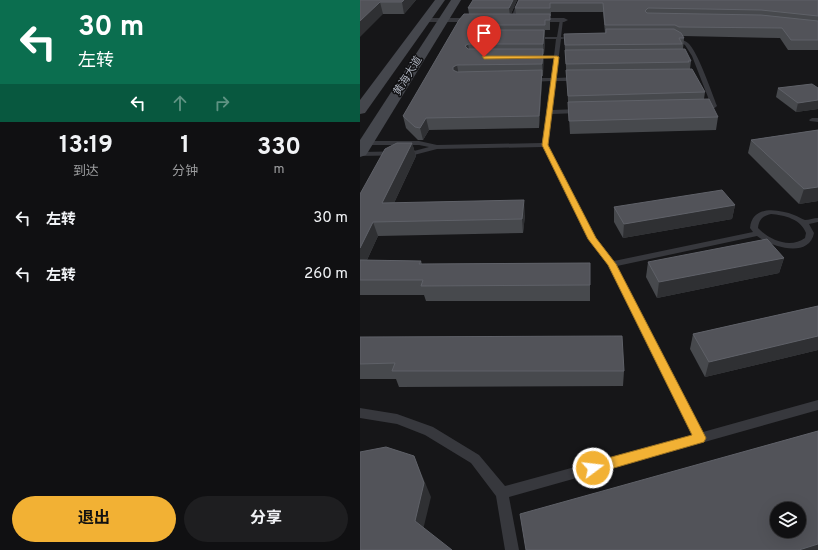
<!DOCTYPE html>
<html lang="zh">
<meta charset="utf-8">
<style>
:root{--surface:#101012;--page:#1e1e20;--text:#f1f3f6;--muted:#9c9d9f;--line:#303032;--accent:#f2b134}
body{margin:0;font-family:Overpass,"Noto Sans SC",sans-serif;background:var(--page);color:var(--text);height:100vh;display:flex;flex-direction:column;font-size:15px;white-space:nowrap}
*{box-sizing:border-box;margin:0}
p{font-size:13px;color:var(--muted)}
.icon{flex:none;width:22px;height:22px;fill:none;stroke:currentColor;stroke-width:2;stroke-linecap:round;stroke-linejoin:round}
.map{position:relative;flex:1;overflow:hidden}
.details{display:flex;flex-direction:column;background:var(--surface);width:360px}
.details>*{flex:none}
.top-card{background:#0b6e4f;color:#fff;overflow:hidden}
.buttons{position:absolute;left:410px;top:502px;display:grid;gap:8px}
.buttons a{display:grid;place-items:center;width:36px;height:36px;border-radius:50%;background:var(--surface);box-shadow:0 4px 16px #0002,0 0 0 1px var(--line);font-size:20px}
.pin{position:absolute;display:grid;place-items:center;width:34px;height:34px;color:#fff;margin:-41px -17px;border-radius:50% 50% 50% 0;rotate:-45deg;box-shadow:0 0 4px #0007}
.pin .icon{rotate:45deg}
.me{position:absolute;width:44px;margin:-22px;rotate:75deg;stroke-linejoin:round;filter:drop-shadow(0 0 3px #0008)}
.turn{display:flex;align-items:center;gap:14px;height:84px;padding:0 12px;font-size:18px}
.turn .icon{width:52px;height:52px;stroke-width:2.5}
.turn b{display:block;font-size:28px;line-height:34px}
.lanes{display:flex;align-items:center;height:38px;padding:0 12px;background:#0003;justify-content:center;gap:20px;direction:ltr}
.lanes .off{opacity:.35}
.eta{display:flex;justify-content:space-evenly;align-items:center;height:68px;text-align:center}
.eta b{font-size:24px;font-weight:700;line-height:28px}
.cta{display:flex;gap:8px;margin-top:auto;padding:8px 12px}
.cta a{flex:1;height:46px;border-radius:24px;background:var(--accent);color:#111;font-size:16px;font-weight:700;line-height:46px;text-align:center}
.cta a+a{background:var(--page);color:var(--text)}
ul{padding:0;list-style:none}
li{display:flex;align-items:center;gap:12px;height:56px;padding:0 12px}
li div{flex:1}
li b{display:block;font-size:15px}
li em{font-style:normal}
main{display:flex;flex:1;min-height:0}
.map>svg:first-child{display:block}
</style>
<main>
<section class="details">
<div class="top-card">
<div class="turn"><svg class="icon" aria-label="left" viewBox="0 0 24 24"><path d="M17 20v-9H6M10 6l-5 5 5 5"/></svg><div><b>30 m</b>左转</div></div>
<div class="lanes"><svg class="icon" aria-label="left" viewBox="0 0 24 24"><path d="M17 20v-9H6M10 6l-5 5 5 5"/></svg><svg class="icon off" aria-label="ahead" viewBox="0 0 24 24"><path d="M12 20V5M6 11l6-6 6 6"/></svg><svg class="icon off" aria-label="right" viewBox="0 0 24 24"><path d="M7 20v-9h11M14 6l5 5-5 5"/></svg></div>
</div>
<div class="eta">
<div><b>13:19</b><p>到达</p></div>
<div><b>1</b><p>分钟</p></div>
<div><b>330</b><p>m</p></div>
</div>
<ul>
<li><svg class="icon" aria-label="left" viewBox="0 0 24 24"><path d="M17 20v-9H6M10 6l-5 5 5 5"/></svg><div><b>左转</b></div><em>30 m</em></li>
<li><svg class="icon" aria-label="left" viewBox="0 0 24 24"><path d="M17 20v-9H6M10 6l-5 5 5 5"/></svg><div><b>左转</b></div><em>260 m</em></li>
</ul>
<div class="cta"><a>退出</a><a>分享</a></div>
</section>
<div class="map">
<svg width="458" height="550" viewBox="0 0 458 550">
<rect width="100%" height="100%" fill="#161618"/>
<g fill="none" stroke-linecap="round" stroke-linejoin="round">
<g fill="#37383d" fill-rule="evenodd">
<polygon points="158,0 162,0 153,20 150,21"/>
<path d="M200 19 203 20 201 37 207 38 201 39 196 78 218 77 221 79 218 81H196L192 110 220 109 223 111 220 113 192 114 188 145 236 238 254 261 393 232 390 228C392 205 418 209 434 215 437 216 442 219 445 220 449 220 454 218 458 218V222L449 224 454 233C449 259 411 247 397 236L257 266 343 432 458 400V410L149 497 159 550H145L136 496 111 463 65 435 37 424 0 418V408L37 414 73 427 119 455 145 486 332 435 248 265 228 239 183 147 77 149 54 155 0 156V152L54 151 69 147 59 145H0V141H59L77 145 182 143 191 81 170 82 167 80 170 78H191L194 58H173L171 57 173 56H194L196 39H174L172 38 174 37H197ZM411 214C424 215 441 219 446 233L445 238C430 249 409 240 398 228 399 219 403 216 411 214Z"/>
<path d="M310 36C315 36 324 40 328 43 337 50 352 93 357 106 353 110 345 112 340 108L351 105 332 56 325 45 310 38Z"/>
<polygon points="452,118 458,118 458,122 450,121 449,120"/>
</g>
<g fill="#37383d" fill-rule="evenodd">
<polygon points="62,18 122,18 126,20 122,22 62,22 61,20"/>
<polygon points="163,18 204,18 208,20 204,22 166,22 162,20"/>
</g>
<g fill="#45474d" fill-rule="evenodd">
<polygon points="75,0 85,0 5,113 0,114 0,100"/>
<polygon points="91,0 101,0 8,152 6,155 0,157 0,140"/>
</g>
</g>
<g fill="#47494d">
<polygon points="0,0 56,0 44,14 23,14"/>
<polygon points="157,0 151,14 156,14 155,8 159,0 458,0 458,50 428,50 420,38 323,36 324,38 323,49 331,61 330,69 345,92 344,99 358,117 356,130 210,134 204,34 245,33 243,12 191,12 191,16 190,16 190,30 185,30 185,40 184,54 183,54 183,76 182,76 182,82 179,128 69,130 63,140 58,140 46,128 43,116 109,14 108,8"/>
<polygon points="418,88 458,88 458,109 436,112 416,97"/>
<polygon points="458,130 458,201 439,204 388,153 391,140"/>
<polygon points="52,143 56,156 34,203 165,215 163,233 18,236 7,260 61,261 62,264 230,263 230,301 66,301 64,295 0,295 0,194"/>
<polygon points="375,205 372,219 263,238 254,222 254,207"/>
<polygon points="424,258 419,273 297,298 286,277 288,262"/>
<polygon points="458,306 458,350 345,377 330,349 333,334"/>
<polygon points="0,337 264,371 263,386 39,387 36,379 0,379"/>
</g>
<g fill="#2f3033">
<polygon points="44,0 56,0 44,14 42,2"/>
<polygon points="153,0 157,0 150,16 149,8"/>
<polygon points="20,2 23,14 0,37 0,21"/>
<polygon points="112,25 113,36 108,27"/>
<polygon points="184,30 185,40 184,54 183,44"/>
<polygon points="108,44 110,54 105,46"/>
<polygon points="183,49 184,60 183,76 182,64"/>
<polygon points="97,65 99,76 93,70 93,67"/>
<polygon points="182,70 182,82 179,128 179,116"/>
<polygon points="458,100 458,109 436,112 438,103"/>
<polygon points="66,118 69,130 63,140 60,128"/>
<polygon points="52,143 56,156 27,218 22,203"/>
<polygon points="458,187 458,201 439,204 444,189"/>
<polygon points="164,200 165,215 163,233 162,219"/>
<polygon points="375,205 372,219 263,238 264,224"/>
<polygon points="13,222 18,236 0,275 0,248"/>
<polygon points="424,258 419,273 297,298 299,282"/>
<polygon points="458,336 458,350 345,377 349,362"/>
<polygon points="54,456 71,497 62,534 55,521"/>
<polygon points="458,544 458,550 439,550"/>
</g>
<g fill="#525359" stroke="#5f6168" fill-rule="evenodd">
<polygon points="0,0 44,0 42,2 20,2 0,21"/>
<polygon points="113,0 153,0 149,8 108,8"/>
<polygon points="159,0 458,0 458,16 401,10 288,8 285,11 287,13 401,15 458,21 458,40 431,40 422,28 319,27 315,25 245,25 243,3 190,3 190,8 155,8"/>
<polygon points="104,14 190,14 190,20 185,20 185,25 112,25 108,27 112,30 184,30 183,44 108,44 105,46 108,49 183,49 182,64 97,65 93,67 93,70 97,72 182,70 179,116 66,118 60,128 55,127 43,116 99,20"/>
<polygon points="246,29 314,29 321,33 324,38 319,38 322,44 205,45 204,34 246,33"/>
<polygon points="325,49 331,61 328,61 329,62 206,64 205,50"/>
<polygon points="332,69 345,92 208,96 206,70"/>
<polygon points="452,84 458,88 458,100 438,103 418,88"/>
<polygon points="349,99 358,117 209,121 208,102"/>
<polygon points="458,130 458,187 444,189 391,140"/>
<polygon points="37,143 52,143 22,203 164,200 162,219 13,222 0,248 0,194 25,149"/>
<polygon points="362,190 375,205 264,224 254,207"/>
<polygon points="407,239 424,258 299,282 288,262"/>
<polygon points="0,260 61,261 59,264 230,263 230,285 61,286 63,280 0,280"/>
<polygon points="458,306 458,336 349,362 333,334"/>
<polygon points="262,336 264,371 32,371 35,363 0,364 0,337"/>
<path d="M458 431V544L439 550H166L160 514ZM417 509H439V531H417Z"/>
<polygon points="26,447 54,456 64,483 55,521 92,550 0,550 0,452"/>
</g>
<polygon fill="#f2b134" stroke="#9d7322" points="122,56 197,56 199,57 188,145 236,238 256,264 344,434 346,438 344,442 233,474 228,472 226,468 228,463 233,462 332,435 248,265 228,239 182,145 194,58 124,59"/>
<g text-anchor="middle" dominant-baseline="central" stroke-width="3" stroke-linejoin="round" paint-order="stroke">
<g font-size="11" fill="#a8adb8" stroke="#111113">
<text transform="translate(48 76) rotate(-58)">黄海大道</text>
</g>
</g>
</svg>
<div class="buttons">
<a><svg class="icon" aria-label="layers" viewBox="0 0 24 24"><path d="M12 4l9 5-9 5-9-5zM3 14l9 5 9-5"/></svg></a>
</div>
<div class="pin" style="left:124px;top:57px;background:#d93025"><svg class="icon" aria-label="arrive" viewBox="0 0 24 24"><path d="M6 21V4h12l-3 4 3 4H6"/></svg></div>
<svg class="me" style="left:233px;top:468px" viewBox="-20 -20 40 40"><circle r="17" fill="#f2b134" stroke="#fff" stroke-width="3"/><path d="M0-11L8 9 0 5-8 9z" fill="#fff"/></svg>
</div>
</main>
